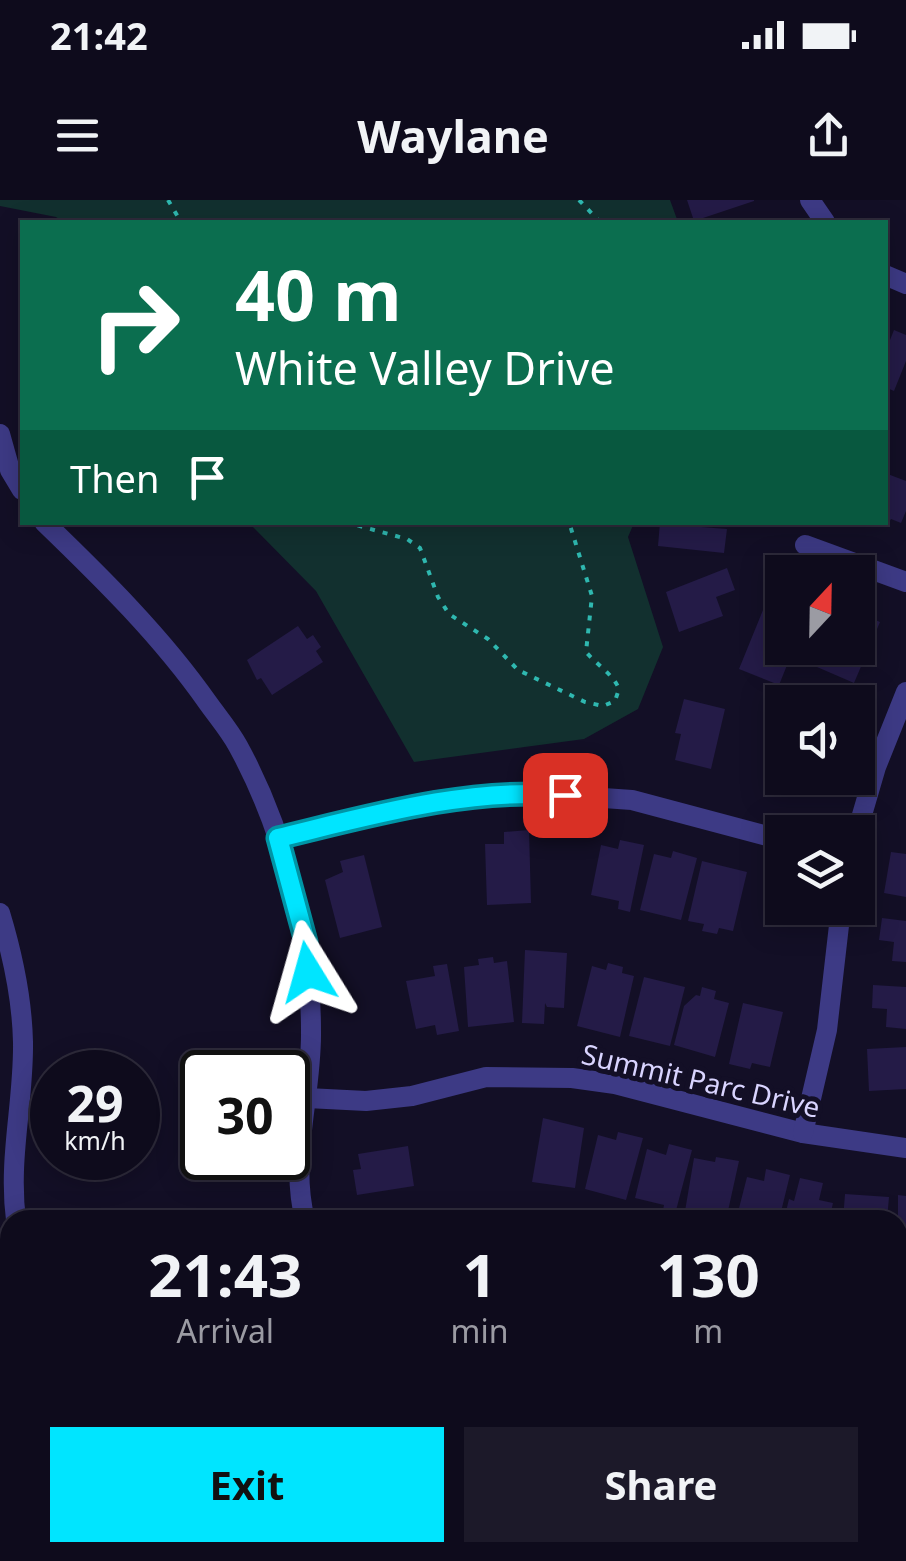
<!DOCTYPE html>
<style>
:root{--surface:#0e0b1c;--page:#1c1929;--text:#f1f3f6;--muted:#9b9ba3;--line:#2e2b3b;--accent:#00e5ff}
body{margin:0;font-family:"Noto Sans",sans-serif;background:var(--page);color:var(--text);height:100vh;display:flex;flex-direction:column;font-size:38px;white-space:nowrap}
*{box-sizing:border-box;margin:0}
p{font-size:32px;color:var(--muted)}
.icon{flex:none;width:55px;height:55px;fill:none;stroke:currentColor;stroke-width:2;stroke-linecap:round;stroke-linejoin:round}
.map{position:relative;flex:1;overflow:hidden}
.side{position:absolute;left:0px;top:1010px;width:908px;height:352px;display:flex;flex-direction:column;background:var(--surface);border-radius:30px 30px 0 0;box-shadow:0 5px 25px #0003,0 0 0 2px var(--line)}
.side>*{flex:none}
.top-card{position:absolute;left:20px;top:20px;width:868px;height:305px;border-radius:0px;box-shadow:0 5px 25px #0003,0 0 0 2px var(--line);background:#0b6e4f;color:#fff;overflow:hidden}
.needle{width:65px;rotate:22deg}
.fabs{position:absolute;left:765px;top:355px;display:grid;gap:20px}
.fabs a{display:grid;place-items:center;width:110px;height:110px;border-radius:0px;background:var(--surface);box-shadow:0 5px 25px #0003,0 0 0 2px var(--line);font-size:50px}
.speed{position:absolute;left:30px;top:850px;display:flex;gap:20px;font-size:50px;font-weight:700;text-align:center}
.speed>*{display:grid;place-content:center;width:130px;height:130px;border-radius:50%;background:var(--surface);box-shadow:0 5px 25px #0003,0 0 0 2px var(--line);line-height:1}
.speed small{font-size:25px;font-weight:400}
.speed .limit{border:5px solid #111;border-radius:15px;background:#fff;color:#111}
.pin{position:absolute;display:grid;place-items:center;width:85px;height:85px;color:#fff;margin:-42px;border-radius:20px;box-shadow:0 5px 15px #0006}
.me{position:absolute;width:110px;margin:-55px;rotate:352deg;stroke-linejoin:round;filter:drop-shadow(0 0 8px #0008)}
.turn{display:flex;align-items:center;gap:35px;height:210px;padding:0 50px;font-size:45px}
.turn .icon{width:130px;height:130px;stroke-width:2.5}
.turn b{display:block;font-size:70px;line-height:85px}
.then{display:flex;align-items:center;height:95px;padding:0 50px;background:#0003;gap:20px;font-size:38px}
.eta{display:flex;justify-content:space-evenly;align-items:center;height:170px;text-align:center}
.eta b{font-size:60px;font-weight:700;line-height:70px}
.button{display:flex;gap:20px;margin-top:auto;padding:20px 50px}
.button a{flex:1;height:115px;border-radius:0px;background:var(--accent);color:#111;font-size:40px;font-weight:700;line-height:115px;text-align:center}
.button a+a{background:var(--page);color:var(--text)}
.status{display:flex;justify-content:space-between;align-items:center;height:70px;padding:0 50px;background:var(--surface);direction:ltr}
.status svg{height:28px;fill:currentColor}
header{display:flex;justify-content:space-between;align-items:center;height:130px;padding:0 50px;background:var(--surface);font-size:45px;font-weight:700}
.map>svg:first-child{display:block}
</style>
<div class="status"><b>21:42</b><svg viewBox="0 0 49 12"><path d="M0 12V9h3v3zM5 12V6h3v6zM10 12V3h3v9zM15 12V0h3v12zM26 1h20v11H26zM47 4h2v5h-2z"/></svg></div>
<header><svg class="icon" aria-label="menu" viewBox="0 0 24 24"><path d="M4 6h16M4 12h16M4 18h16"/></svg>Waylane<svg class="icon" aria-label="share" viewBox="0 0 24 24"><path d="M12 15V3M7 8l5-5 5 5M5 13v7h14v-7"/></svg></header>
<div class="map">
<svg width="906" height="1361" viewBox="0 0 906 1361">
<rect width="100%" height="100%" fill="#130f26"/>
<g fill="#12302f">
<polygon points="0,0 670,0 678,22 63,22 56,17 0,6"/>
<polygon points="249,323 634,323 628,337 663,447 638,509 584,539 414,562 316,391"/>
</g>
<g fill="#241b47">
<polygon points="687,0 754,0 754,1 694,21"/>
<polygon points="894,130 906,135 906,161 894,191 885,187 885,138 890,140"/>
<polygon points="885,273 906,281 906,311 901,323 891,319 888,324 885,322"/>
<polygon points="660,322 702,322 701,327 727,329 724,353 658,346"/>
<polygon points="727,368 735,390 716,397 723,416 679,432 666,392"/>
<polygon points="763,410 782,418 782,448 794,448 779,485 739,469"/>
<polygon points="859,413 880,422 854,483 817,467 823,453 818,451 820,448 858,448"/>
<polygon points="298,426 307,439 313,435 321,447 316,451 323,462 272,495 261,478 257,480 247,460"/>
<polygon points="684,499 725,509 711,569 675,560 681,534 675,533"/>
<polygon points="781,556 782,578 819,578 817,584 799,579 796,588 774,583"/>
<polygon points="529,630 531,703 487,705 485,644 504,644 504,632"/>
<polygon points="620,640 644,645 630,712 618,709 619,701 591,695 601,645 618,649"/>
<polygon points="673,651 697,658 681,720 640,710 654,654 671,658"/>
<polygon points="891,652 906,654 906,697 884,693"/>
<polygon points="364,655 382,727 340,738 325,680 343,672 340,661"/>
<polygon points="702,661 747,672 733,731 719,728 717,734 702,731 704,724 688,721"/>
<polygon points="882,718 906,721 906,762 892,761 894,742 879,740"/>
<polygon points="525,750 567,753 564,808 547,807 545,803 544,824 522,823"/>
<polygon points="493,757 494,763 507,761 514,822 468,827 464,767 479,765 478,759"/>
<polygon points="608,763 623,767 622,773 634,776 620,837 577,826 592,766 606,770"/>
<polygon points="447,764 459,831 437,835 435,825 416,829 406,781 435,776 433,766"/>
<polygon points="644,777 685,787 670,846 629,836"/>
<polygon points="873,785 906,787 906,829 886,827 887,809 872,808"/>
<polygon points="702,787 716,791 714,799 729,803 715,857 674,845 684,806 696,795 700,796"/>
<polygon points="743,803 783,812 770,867 752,863 750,869 729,864"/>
<polygon points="906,847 906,889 869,891 867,849"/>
<polygon points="543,918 584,928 575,988 532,982"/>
<polygon points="618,932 643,938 626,1000 585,989 598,935 616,940"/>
<polygon points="669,944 692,950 674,1018 662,1015 664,1005 635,998 647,949 666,955"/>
<polygon points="408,946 414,986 357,995 353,970 361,969 358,954"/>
<polygon points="716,957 739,961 726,1020 684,1017 694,958 715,962"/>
<polygon points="766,969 790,975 779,1020 736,1020 747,977 764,981"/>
<polygon points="800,978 823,983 819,1000 833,1003 829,1020 784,1020 789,999 794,1001"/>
<polygon points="845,994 889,997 887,1020 843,1020"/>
<polygon points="898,995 906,996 906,1058 898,1058"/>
</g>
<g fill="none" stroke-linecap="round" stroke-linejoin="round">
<g stroke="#2fb8b0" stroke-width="4" stroke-dasharray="5 8" stroke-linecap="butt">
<polyline points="168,0 181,22"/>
<polyline points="579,0 600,22"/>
<path d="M345 322 407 339 420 348 438 397 449 414 488 439 518 470 585 502 603 506 615 501 619 489C613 474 597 465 586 452L592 396 569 322"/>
</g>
<g stroke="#3d3a85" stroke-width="20">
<polyline points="810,0 825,22"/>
<polyline points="885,75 906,84"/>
<polyline points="0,234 10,270 22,290"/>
<path d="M44 322C103 379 161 436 208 503 218 517 230 531 238 546 284 630 311 736 311 831 312 895 289 957 305 1020"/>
<polyline points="805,345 906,382"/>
<polyline points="857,632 876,567 906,492"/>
<polyline points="277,638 437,600 532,593 632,600 782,640"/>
<path d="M0 713C13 756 22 797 23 842 24 902 8 958 16 1020"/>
<polyline points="307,898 366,901 412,896 486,877 572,878 615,884 803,933 906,948"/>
<polyline points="803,933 827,830 841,708"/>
<polyline points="0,1223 10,1218"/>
</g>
</g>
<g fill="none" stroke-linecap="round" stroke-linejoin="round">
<defs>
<path id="route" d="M308 772 306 742 278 638C373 615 466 588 565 595"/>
</defs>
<use href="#route" stroke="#0095a6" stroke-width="25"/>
<use href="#route" stroke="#00e5ff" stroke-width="18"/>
</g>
<g text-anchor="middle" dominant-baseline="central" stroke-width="10" stroke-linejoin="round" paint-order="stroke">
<g font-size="28" fill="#d9d4ff" stroke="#130f26">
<text transform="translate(701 880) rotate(13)">Summit Parc Drive</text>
</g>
</g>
</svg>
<div class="fabs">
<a><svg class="needle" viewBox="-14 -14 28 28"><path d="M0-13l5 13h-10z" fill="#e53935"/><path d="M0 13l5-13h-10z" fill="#9b9ba3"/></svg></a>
<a><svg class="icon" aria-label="sound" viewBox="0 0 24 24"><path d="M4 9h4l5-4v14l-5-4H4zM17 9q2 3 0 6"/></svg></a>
<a><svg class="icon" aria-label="layers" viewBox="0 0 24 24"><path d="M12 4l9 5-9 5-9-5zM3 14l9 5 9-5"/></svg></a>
</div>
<div class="speed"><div>29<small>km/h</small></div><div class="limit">30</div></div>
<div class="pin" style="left:565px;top:595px;background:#d93025"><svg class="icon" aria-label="arrive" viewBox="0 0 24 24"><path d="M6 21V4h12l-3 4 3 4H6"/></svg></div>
<svg class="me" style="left:308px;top:772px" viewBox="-20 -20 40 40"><path d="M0-17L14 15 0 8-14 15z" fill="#00e5ff" stroke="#fff" stroke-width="4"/></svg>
<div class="top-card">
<div class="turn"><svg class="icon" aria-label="right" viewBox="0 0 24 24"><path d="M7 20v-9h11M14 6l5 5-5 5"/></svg><div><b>40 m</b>White Valley Drive</div></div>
<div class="then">Then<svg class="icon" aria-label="arrive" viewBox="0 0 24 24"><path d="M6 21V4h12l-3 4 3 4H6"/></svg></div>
</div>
<section class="side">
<div class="eta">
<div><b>21:43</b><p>Arrival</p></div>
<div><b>1</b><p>min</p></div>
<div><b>130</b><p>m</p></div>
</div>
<div class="button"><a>Exit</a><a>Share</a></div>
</section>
</div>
